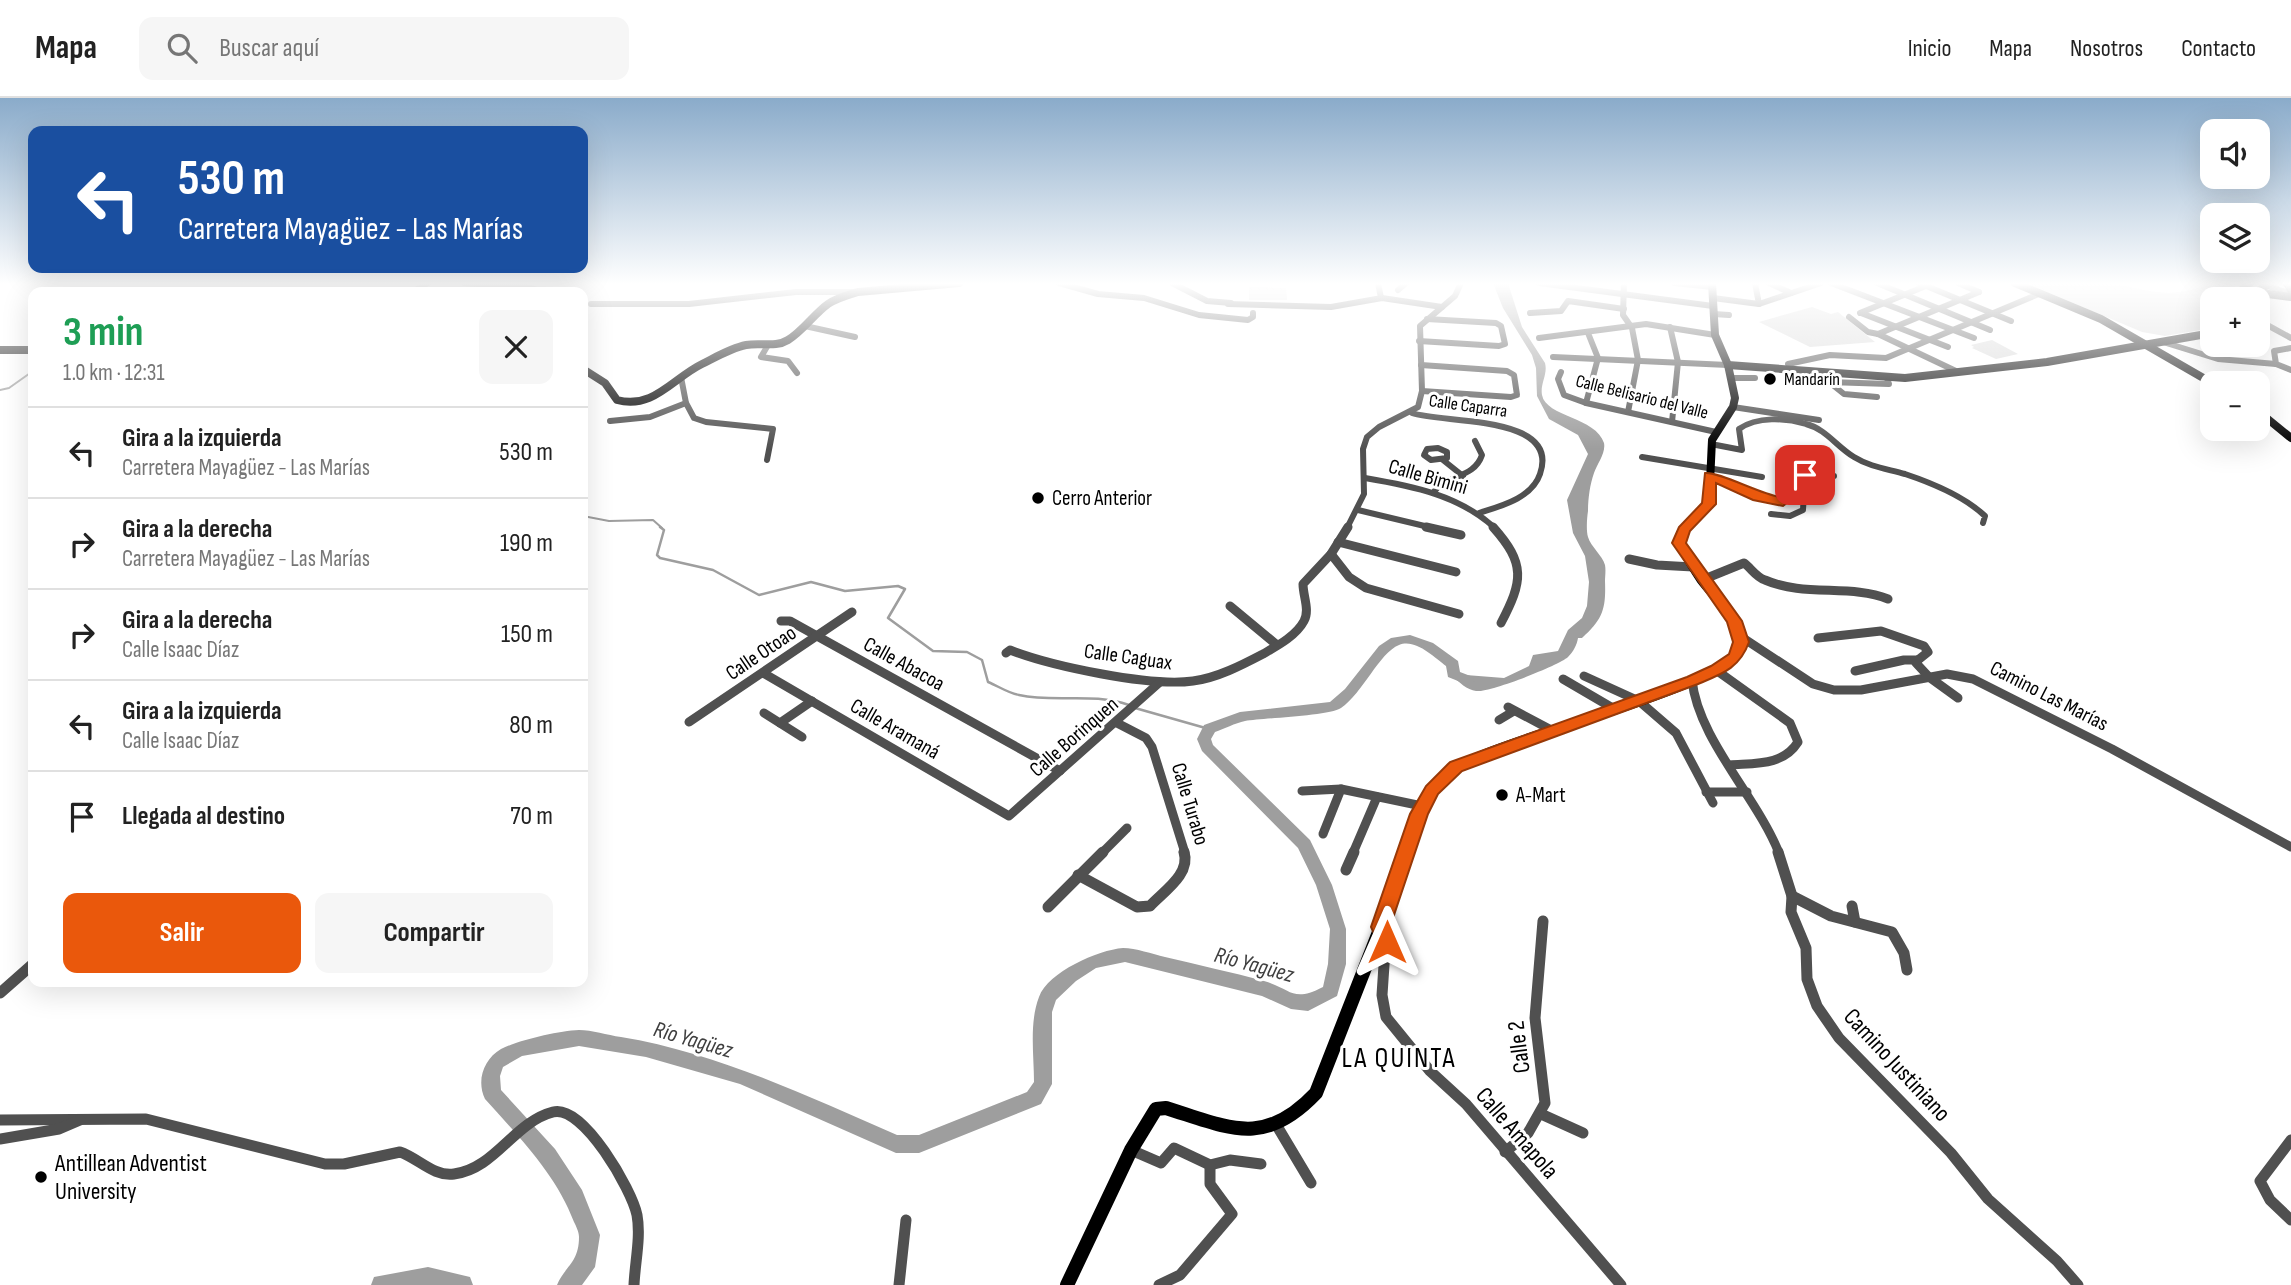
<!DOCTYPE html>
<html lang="es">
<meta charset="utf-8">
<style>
:root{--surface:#fff;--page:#f6f6f6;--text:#222;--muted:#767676;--line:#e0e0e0;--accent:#ea580c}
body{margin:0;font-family:"Sofia Sans Condensed",sans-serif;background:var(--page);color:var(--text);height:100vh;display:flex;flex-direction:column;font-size:26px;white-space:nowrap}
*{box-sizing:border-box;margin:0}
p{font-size:23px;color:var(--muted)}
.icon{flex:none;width:38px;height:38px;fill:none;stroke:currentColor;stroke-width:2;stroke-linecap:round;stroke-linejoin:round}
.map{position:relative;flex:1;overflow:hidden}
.panel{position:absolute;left:28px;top:189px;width:560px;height:700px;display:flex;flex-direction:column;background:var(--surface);border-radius:14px;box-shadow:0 7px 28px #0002}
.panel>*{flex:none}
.banner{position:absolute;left:28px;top:28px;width:560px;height:147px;border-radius:14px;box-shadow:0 7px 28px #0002;background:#1a4fa0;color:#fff;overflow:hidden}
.tools{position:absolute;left:2200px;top:21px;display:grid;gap:14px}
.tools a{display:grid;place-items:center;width:70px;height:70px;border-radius:14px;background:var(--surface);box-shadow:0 7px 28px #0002;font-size:35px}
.pin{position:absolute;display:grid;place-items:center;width:60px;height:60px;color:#fff;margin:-30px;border-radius:14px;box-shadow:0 4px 10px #0006}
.me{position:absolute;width:77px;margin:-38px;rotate:0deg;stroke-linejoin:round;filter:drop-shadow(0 0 5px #0008)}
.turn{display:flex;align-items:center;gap:24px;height:147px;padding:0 35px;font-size:32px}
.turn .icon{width:91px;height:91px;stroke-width:2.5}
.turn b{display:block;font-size:49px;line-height:60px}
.round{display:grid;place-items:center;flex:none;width:74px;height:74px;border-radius:14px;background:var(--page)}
.summary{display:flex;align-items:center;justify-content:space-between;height:119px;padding:0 35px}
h1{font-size:42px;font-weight:700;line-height:52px;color:#1e9e55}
.primary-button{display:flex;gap:14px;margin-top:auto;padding:14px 35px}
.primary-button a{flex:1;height:80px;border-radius:14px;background:var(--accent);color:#fff;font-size:28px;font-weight:700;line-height:80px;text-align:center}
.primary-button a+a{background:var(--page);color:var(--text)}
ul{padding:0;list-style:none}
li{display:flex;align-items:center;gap:21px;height:91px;padding:0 35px;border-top:2px solid var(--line)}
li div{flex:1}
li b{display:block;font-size:26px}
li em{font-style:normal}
header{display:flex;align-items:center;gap:42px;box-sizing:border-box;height:98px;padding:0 35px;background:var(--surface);border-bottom:2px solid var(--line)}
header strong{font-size:33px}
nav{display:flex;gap:38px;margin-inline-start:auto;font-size:24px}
.search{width:490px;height:63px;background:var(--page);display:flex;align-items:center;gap:18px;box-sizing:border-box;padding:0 24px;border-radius:14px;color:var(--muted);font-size:26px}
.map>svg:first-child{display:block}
</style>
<header>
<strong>Mapa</strong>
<div class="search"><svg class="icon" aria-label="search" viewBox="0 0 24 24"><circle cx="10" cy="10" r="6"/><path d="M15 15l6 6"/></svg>Buscar aquí</div>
<nav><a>Inicio</a><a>Mapa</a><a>Nosotros</a><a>Contacto</a></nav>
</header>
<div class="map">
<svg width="2291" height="1187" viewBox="0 0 2291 1187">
<rect width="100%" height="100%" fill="#fff"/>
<g fill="#d7d7d7">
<path d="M2026 185C2052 185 2078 184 2103 185 2124 186 2145 194 2168 195 2192 195 2212 182 2236 186L2230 201H2212V230L2165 238 2142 234Z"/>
<polygon points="1249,189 1286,190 1287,202 1249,202"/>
<polygon points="1812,209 1831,216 1838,214 1875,244 1810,249 1759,224"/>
<polygon points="1992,242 2018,256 1996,261 1972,250 1974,249 1971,247"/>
</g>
<path fill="#9e9e9e" d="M1493 185H1508L1522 229 1545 265C1548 276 1540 286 1542 297 1546 319 1596 319 1604 345 1606 355 1597 366 1594 375 1590 386 1588 401 1588 413 1587 420 1586 432 1588 439 1591 449 1602 457 1605 467 1606 472 1605 479 1605 483 1606 511 1603 521 1582 540H1578C1577 547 1573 554 1568 559 1558 568 1488 595 1476 593 1467 592 1459 584 1452 578L1453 576 1504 580 1529 568 1533 557 1558 553 1568 532 1582 520 1587 508 1589 484 1585 458 1573 435 1567 402 1588 356 1578 337 1549 321 1537 298 1536 270 1532 257 1503 210Z"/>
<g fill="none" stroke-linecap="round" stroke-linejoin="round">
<g stroke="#9e9e9e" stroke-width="2">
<polyline points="0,292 9,290 33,273"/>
<polyline points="583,418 609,423 653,422 662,430"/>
</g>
<g stroke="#9e9e9e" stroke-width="2.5">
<path d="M660 429 664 432 657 457 660 460 713 472 759 497 811 484 845 493 898 488 905 491 888 520 933 553 967 554 982 562 988 584C998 588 1008 595 1019 597 1056 605 1092 594 1129 607"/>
<polyline points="1135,610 1209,631"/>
</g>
<g fill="#9e9e9e" fill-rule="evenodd">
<path d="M1410 537 1433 545 1458 563 1460 574 1473 579 1475 582 1473 585 1468 587 1448 579 1446 568C1434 559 1415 540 1399 547 1379 555 1363 595 1341 610 1329 618 1264 620 1245 623 1235 625 1224 631 1215 634L1211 641 1213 647 1310 742 1332 787 1346 831V866L1337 898 1308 913 1291 911 1262 898 1125 864 1096 870 1076 883 1056 902 1052 914V986L1041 1006 919 1055H896L740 986 646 959 579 948 522 958 503 969 500 978 501 992 555 1051 582 1092 600 1137 595 1169 582 1187H557C565 1168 579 1165 579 1139 579 1134 576 1128 574 1124 556 1076 519 1039 485 1001 476 982 484 961 501 951 519 942 558 933 579 932 592 932 607 937 621 939 718 955 807 998 897 1037H919L1027 994 1034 984C1034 957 1029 925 1039 899 1048 874 1098 852 1123 850 1136 850 1152 856 1165 859 1198 867 1231 874 1264 883 1292 891 1292 905 1323 889L1328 866 1330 831 1316 787 1298 750 1202 653 1197 641 1204 627 1240 614 1330 604 1345 591 1379 548 1391 540Z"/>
<polygon points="428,1169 470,1179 473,1187 371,1187 374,1179"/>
</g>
<g stroke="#505050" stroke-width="6">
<polyline points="464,185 532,190 536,192 534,194"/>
<polyline points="1059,185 1098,196 1144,200 1199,217 1248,222 1253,219 1253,215"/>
<polyline points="1172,185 1207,203 1231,205"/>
<polyline points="1378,185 1381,200"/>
<polyline points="1539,185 1713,208"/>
<polyline points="1624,185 1623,217 1632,230 1638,262 1628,314"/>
<polyline points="1674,185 1712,189"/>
<polyline points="1755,185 1759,206"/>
<polyline points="1769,185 1791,195"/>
<polyline points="1831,185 1974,240"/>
<polyline points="1877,185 1990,232"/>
<polyline points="1919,185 2011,223"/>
<polyline points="1958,185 1979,194"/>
<polyline points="2265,187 2291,196"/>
<polyline points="1398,192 1406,185"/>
<polyline points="412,194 428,185"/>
<polyline points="1713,200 1759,206 1821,185"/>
<polyline points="591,206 689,206 796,194 857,194"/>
<polyline points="1228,206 1331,209 1382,200 1442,209"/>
<polyline points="1530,215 1561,213 1568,203 1624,211"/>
<polyline points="1860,215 1928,187"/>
<polyline points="1861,215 1948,249"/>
<polyline points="1714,216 1729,217"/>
<polyline points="1849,219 1868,234 1878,236 1958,274"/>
<polyline points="2258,222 2291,240"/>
<polyline points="805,228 855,239"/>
<polyline points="1670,229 1678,264 1672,324"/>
<polyline points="1878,236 1979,194"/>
<polyline points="1539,240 1646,226 1715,237"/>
<polyline points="1419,243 1499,248 1505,246 1501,228 1496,225 1427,221"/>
<polyline points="2163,244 2218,261 2276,266"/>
<polyline points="768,247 761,259 788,263 797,275"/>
<polyline points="2291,250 2274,253 2276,266 2291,272"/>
<polyline points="1553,259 1728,267"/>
<polyline points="1788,266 1830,257 1886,260 2041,195"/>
<polyline points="1421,267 1507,273 1514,277 1517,297 1511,299 1422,293"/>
<polyline points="1561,274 1558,281 1564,297 1586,305 1716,334"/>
<polyline points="681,279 686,305 694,320 706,324 773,331 767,362"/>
<polyline points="1731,280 1755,280"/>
<polyline points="1877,299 1844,296 1829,284 1889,286 1887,280"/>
<polyline points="1586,305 1598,260 1588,235"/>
<polyline points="1733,309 1819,322"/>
<path d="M1412 315C1443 326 1561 316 1540 376 1532 400 1501 408 1479 415"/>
<polyline points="610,323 650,319 686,305"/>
<path d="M1711 346 1742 352 1739 331C1757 318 1786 320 1806 326 1826 331 1837 349 1854 359 1870 369 1888 371 1905 376 1932 385 1964 398 1985 418L1983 425"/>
<polygon points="1438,350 1447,354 1447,360 1431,362 1424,357 1427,351"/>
<polyline points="1642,359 1762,379"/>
<polyline points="1443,362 1463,378"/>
<polyline points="1710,378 1772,403 1788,402 1800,390"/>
<path d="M1365 380C1412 388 1459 397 1495 430"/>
<path d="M1433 395C1446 376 1474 381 1482 357L1475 343"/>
<polyline points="1358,412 1433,430"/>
<polyline points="1771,416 1790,418 1803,412 1804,395 1796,383 1799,379 1834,378"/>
<polyline points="1347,430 1364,396 1363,351 1367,339 1379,329 1418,309 1422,293 1420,228 1455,198 1461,185"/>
</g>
<g stroke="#505050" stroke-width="9">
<polyline points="1426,429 1461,437"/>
<path d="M1493 429C1526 466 1523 483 1501 525"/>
<polyline points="1338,444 1456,474"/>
<polyline points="1331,456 1349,479 1366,490 1459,516"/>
<polyline points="1629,461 1657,467 1693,469"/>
<path d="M1702 482 1744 465C1751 470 1756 479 1765 482 1804 499 1851 486 1888 501"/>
<polyline points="1230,508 1277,547"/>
<polyline points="781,523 790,523 1060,673"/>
<polyline points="1740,538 1813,586 1834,592 1861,592 1947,576 1973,581 2112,651 2291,749"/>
<polyline points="1818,540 1881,533 1924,548 1928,554 1918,562"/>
<path d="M1006 555 1010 552C1051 568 1150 589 1193 583 1217 580 1242 567 1263 556 1277 548 1296 538 1304 523 1310 512 1303 498 1303 486L1331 456 1348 429"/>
<polyline points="1918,562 1916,565 1929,579 1958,600"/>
<path d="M1716 572 1790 625 1798 644C1783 668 1755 665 1730 667"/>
<polyline points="1855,573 1904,562 1918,562"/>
<polyline points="763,575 1009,718 1160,584"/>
<polyline points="1584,578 1639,603 1676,635 1713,705"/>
<polyline points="1563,581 1616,612"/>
<path d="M1692 582C1698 641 1757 699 1779 755"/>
<polyline points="1508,609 1555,634"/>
<polyline points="764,615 802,639"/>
<polyline points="1499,622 1514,613"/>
<polyline points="689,624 852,514"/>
<polyline points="780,625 812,603"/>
<polyline points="1117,625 1146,640 1152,649 1185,755"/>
<polyline points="1302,693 1341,691 1422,708"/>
<polyline points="1706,694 1747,694"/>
<polyline points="1323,736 1341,691"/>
<polyline points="1102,755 1127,730"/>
<polyline points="1353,755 1377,699"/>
</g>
<g stroke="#505050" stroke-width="11">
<polyline points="1778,754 1792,798 1791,814 1806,850 1807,881 1817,908 1839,940 1951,1055 1988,1101 2057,1163 2078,1187"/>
<polyline points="1346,772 1354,754"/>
<path d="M1078 777 1137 809 1150 808C1164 793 1191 776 1184 754"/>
<polyline points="1792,798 1831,818 1892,834 1904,855 1907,872"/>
<polyline points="1852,808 1855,824"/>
<polyline points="1048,809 1103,754"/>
<polyline points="1381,830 1385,852 1382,897 1386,919 1430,973 1466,1006 1621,1187"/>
<polyline points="0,895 33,866"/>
<polyline points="1541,1016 1583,1035"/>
<path d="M0 1022 146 1021 325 1066H344L400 1054C418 1060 434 1079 454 1076 495 1071 514 1024 553 1014 583 1006 632 1092 637 1117 641 1139 635 1164 634 1187"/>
<polyline points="1277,1028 1311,1085"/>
<polyline points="0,1041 59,1031 80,1022"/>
<polyline points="2291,1042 2260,1083 2270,1102 2291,1122"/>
<polyline points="1131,1052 1161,1065 1174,1050 1210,1067 1230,1062 1261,1066"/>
<polyline points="1505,1054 1528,1035 1545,1005 1535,920 1543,823"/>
<polyline points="899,1187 906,1122"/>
<polyline points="1159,1187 1180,1177 1232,1116 1210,1086 1210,1067"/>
</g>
<g stroke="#000" stroke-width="8">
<polyline points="2015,185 2101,221 2212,285"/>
<polyline points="2287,185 2291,192"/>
<polyline points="2252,197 2270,185"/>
<polyline points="2234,201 2235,197 2250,185"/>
<polyline points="2248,201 2268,196 2291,199"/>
<polyline points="0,252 33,252"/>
<polyline points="1728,267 1905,280 2047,264 2212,235"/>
<path d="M583 271 605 285 617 302C653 312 673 280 702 266 716 259 731 250 746 247 761 244 775 250 788 242 803 233 814 216 828 206 837 200 848 197 858 194L959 185"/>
<polyline points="2258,313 2291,340"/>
<polyline points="1685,430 1709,406 1712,342 1733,309 1735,300 1728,267 1715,237 1712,185"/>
</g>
<path stroke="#000" stroke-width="10" d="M1406 755C1415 729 1423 700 1443 679 1479 641 1743 591 1741 543 1740 520 1714 499 1701 481 1693 469 1686 457 1679 445L1686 429"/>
<path stroke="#000" stroke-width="14" d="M1067 1187 1131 1052 1156 1011 1166 1010C1230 1030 1264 1050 1316 995L1381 829 1406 754"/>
</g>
<linearGradient id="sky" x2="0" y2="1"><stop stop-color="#8aabca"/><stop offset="0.53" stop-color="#fff"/><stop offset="1" stop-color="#fff" stop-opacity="0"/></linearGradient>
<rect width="2291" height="351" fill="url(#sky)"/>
<path fill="#ea580c" stroke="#983908" stroke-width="2" d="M1805 373 1811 377 1804 382 1806 390 1783 408 1753 402 1716 385V406L1690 433 1686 445 1742 523 1749 544C1740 570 1722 576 1698 586L1462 673 1438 696 1428 716 1390 829 1396 844 1394 849 1387 851 1380 849 1371 829 1410 716 1426 688 1450 664 1687 579 1711 568 1729 556 1733 544 1727 524 1672 445 1679 429 1702 405 1705 375C1718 373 1760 396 1780 399L1793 389 1792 378Z"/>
<g fill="#000" stroke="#fff" stroke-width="2.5">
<circle cx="1770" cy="281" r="7"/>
<circle cx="1038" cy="400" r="7"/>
<circle cx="1502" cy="697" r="7"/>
<circle cx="41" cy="1079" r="7"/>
</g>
<g text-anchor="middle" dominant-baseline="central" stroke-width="6" stroke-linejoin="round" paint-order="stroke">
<g font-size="18" fill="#000" stroke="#fff" text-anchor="start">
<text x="1784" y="281">Mandarín</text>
</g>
<g font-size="18" fill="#000" stroke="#fff">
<text transform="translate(1642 299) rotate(14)">Calle Belisario del Valle</text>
<text transform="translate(1468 308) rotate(8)">Calle Caparra</text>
</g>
<g font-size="21" fill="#000" stroke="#fff">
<text transform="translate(1428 379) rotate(16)">Calle Bimini</text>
<text transform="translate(761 555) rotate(-34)">Calle Otoao</text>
<text transform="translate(1128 559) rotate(8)">Calle Caguax</text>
<text transform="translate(904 566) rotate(29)">Calle Abacoa</text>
<text transform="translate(2049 598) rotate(27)">Camino Las Marías</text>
<text transform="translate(895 631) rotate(30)">Calle Aramaná</text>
<text transform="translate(1074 639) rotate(-41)">Calle Borinquen</text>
<text transform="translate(1190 706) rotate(73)">Calle Turabo</text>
</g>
<g font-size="21" fill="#000" stroke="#fff" text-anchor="start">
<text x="1052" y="400">Cerro Anterior</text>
<text x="1516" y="697">A-Mart</text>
</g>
<g font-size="23" font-style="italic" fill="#3f3f3f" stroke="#fff">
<text transform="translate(1254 867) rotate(15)">Río Yagüez</text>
<text transform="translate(693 942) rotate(16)">Río Yagüez</text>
</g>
<g font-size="24" fill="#000" stroke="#fff">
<text transform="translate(1519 949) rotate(-97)">Calle 2</text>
<text transform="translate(1897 967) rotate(47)">Camino Justiniano</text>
<text transform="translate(1517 1035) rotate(49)">Calle Amapola</text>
</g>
<g font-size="24" fill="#000" stroke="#fff" text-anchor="start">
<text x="55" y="1065">Antillean Adventist<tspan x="55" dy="28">University</tspan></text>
</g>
<g font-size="28" letter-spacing="2" fill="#000" stroke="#fff">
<text x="1399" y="960">LA QUINTA</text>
</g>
</g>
</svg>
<div class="tools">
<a><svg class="icon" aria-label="sound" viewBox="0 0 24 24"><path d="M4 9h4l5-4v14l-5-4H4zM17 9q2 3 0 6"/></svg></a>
<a><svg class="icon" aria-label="layers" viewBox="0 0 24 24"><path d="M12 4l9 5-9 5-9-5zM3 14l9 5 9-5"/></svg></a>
<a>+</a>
<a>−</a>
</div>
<div class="pin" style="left:1805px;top:377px;background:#d93025"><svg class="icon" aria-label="arrive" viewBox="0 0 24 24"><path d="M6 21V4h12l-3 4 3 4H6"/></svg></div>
<svg class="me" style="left:1387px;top:844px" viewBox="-20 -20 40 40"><path d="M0-17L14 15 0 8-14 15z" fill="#ea580c" stroke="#fff" stroke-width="4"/></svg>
<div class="banner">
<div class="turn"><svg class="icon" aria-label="left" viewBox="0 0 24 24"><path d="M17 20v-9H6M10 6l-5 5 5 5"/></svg><div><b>530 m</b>Carretera Mayagüez - Las Marías</div></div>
</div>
<section class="panel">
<div class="summary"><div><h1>3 min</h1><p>1.0 km · 12:31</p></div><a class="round"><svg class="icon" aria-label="close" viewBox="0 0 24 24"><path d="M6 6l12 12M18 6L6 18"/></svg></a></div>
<ul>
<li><svg class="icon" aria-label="left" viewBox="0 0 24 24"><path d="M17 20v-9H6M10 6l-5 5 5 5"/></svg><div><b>Gira a la izquierda</b><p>Carretera Mayagüez - Las Marías</p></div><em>530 m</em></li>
<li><svg class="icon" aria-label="right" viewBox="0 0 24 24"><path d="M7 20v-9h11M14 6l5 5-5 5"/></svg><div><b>Gira a la derecha</b><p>Carretera Mayagüez - Las Marías</p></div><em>190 m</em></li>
<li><svg class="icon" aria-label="right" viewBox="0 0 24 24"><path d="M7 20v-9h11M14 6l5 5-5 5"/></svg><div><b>Gira a la derecha</b><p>Calle Isaac Díaz</p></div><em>150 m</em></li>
<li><svg class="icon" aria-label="left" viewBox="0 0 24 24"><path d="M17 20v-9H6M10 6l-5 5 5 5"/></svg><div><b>Gira a la izquierda</b><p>Calle Isaac Díaz</p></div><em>80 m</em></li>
<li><svg class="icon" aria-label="arrive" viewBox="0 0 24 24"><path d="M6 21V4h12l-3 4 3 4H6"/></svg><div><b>Llegada al destino</b></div><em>70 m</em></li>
</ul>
<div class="primary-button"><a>Salir</a><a>Compartir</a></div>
</section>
</div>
